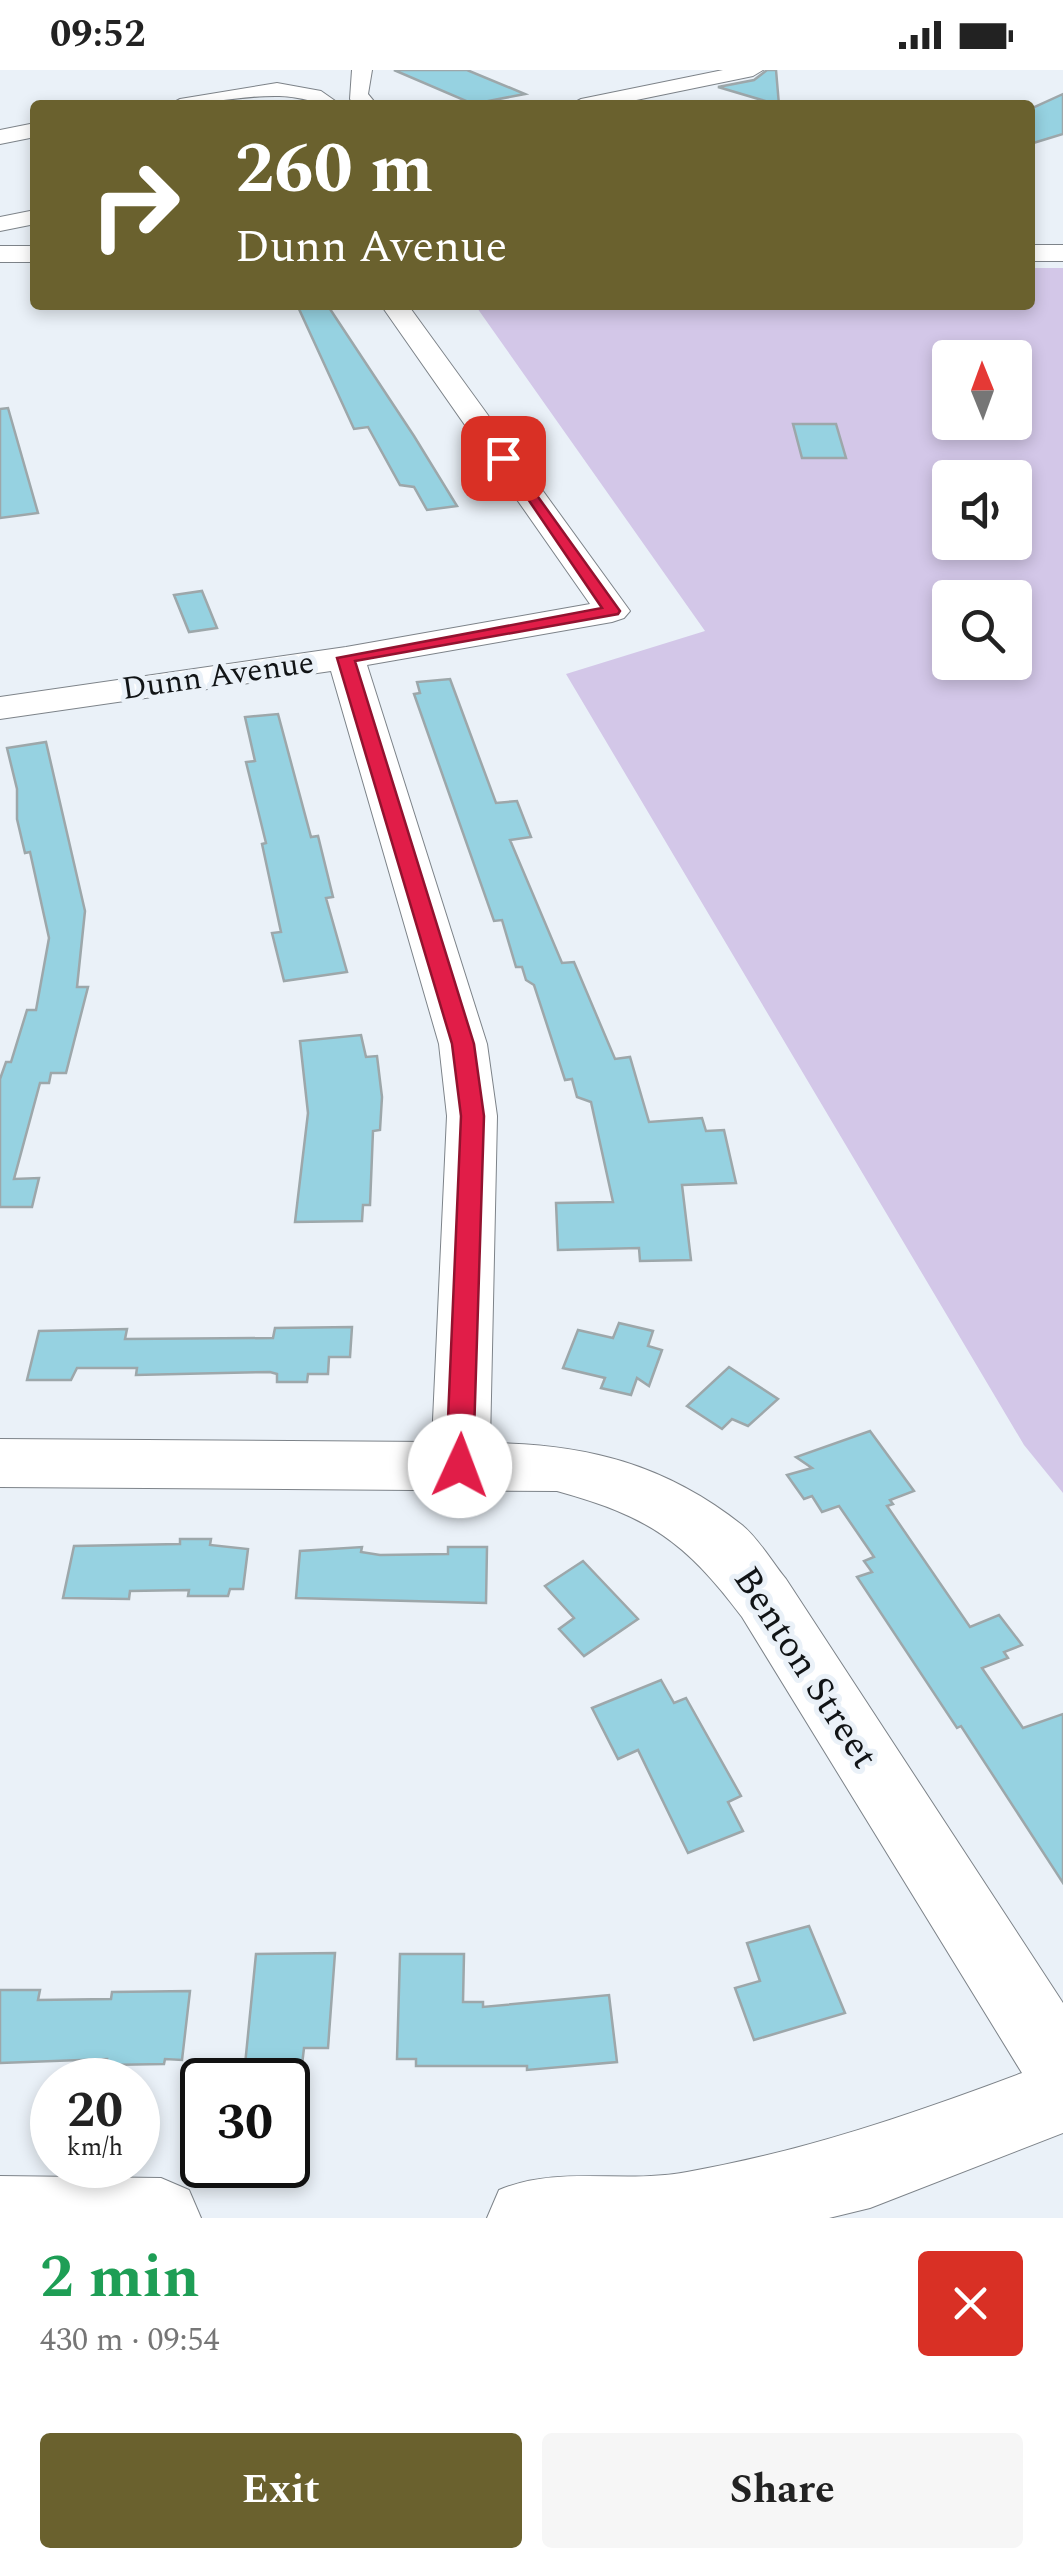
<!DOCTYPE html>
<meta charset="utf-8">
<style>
:root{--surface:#fff;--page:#f6f6f6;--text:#222;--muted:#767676;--accent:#6a612e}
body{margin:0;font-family:Spectral,serif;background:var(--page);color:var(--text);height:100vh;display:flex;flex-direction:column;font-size:38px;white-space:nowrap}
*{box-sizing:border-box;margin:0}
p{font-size:32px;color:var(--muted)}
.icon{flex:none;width:55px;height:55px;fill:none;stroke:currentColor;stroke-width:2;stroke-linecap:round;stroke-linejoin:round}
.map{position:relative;height:2148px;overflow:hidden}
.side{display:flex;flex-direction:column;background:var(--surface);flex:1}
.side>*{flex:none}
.hud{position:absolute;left:30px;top:30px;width:1005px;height:210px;border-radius:10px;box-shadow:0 5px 15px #0003;background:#6a612e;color:#fff;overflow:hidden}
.needle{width:65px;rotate:359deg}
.controls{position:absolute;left:932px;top:270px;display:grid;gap:20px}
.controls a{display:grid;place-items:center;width:100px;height:100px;border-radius:10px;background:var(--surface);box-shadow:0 5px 15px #0003;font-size:50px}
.speed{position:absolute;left:30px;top:1988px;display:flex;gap:20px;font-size:50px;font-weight:700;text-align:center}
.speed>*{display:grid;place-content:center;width:130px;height:130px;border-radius:50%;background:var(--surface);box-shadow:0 5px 15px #0003;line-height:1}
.speed small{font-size:25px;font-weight:400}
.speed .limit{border:5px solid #111;border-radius:15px;background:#fff;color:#111}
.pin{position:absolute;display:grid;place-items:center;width:85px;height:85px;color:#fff;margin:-42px;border-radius:20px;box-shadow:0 5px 15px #0006}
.me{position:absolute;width:110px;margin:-55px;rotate:2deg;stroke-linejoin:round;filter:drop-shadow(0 0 8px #0008)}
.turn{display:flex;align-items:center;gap:35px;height:210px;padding:0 40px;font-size:45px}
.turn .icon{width:130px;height:130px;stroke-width:2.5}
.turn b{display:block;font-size:70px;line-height:85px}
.round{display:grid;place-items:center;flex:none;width:105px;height:105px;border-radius:10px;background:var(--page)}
.summary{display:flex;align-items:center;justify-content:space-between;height:170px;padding:0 40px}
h1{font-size:60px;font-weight:700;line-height:75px;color:#1e9e55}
.primary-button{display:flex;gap:20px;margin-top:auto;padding:20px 40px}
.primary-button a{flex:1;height:115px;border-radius:10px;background:var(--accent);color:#fff;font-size:40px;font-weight:700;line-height:115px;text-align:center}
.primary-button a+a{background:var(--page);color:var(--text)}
.status{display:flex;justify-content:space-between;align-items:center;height:70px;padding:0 50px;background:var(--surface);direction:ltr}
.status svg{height:28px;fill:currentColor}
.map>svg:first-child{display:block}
</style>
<div class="status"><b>09:52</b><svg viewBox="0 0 49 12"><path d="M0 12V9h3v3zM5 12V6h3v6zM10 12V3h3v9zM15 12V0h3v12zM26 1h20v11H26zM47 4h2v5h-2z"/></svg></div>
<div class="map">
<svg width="1063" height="2148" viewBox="0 0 1063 2148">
<rect width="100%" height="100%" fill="#eaf1f8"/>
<path fill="#d3c7e8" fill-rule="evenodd" d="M1030 198H1063V1423L1024 1375 566 604 705 561 475 235H1030ZM950 288H1015V352H950ZM950 408H1015V472H950ZM950 528H1015V592H950Z"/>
<g fill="#96d2e1" stroke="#9da7aa" stroke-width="2.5">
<polygon points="394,0 467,0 525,24 473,34"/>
<polygon points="767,0 776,0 779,35 718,17 754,10"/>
<polygon points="1063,24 1063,64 1030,74 1030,39"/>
<polygon points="328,236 414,366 457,436 427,440 414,417 400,415 368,357 354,359 299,239"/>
<polygon points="8,338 38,443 0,448 0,339"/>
<polygon points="793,354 836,354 846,388 802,388"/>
<polygon points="202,521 217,558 189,562 174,525"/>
<polygon points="450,609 496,733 517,731 531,767 510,770 562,893 574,892 615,989 630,987 649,1052 702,1048 706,1061 724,1060 736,1113 682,1115 691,1190 640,1191 639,1178 558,1180 556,1133 613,1132 591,1032 577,1027 572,1009 565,1010 534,915 526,910 522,897 516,897 502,850 494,851 414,624 420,623 417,612"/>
<polygon points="278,644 311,767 318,766 333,827 326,828 347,902 284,911 272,863 281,862 262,774 266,773 246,692 255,691 245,647"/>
<polygon points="46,672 85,841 77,917 88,917 66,1003 51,1003 49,1013 40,1013 14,1109 39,1108 32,1137 0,1137 0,1009 6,992 11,992 27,940 36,940 49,868 32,791 30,782 25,783 17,749 17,719 7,678"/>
<polygon points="361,965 366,987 377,986 382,1027 380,1060 373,1061 370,1135 363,1135 362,1151 295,1152 308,1043 300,971"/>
<polygon points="619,1253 653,1261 648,1276 662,1280 649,1316 637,1308 631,1325 601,1318 605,1308 563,1298 578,1260 613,1268"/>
<polygon points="352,1257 350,1287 329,1287 328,1304 308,1304 307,1312 277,1312 277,1304 270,1302 136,1305 137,1298 77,1298 71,1310 27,1310 39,1261 127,1259 125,1269 273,1268 275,1258"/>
<polygon points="729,1297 778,1329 748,1356 732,1349 722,1359 687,1336"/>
<polygon points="870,1361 914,1421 890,1430 893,1434 887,1436 970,1557 999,1545 1022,1575 1004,1582 1008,1588 982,1598 1023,1658 1063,1644 1063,1813 961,1656 957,1658 857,1507 872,1502 864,1491 874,1487 839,1436 822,1442 812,1426 804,1429 787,1405 812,1398 796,1387"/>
<polygon points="180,1469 211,1469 210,1475 248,1479 243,1519 230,1519 228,1526 188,1526 189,1520 130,1521 129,1529 63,1528 74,1476 180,1474"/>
<polygon points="362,1477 361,1482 380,1485 448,1484 448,1477 487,1477 486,1533 296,1528 300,1481"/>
<polygon points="583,1491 638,1549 584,1586 559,1559 574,1548 545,1516"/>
<polygon points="661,1610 674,1633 686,1628 741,1726 728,1732 743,1761 688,1783 638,1680 618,1689 592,1638"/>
<polygon points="809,1856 845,1943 754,1970 735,1918 760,1911 747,1873"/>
<polygon points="335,1883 328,1978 304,1978 302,1995 245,1995 256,1884"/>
<polygon points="400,1884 464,1884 463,1932 483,1932 483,1937 609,1925 617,1992 527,2000 527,1996 416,1996 416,1989 397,1989"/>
<polygon points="0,1920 40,1920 38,1930 111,1929 112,1922 190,1921 182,1990 165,1989 164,1994 106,1995 107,1989 0,1993"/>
</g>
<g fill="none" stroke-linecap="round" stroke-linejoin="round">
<defs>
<g id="minor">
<polygon points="352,0 372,0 368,24 377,35 354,35 350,29"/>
<polygon points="723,0 763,0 753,6 612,35 570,35 581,29"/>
<path d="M277 13 321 21 341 35C318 35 301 26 279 26 242 25 206 35 169 35L180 29Z"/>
<polygon points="35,53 35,67 0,74 0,60"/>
<polygon points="35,140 35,154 0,161 0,147"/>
<rect x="1030" y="175" width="33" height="16"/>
<rect x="0" y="176" width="35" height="16"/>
<path d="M381 235H408L630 541 624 548 612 552 367 595 487 974 497 1046 490 1373C586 1374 665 1394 742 1455 759 1469 772 1492 786 1509L1063 1933V2063L870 2138 829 2148H487L499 2120C558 2095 624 2114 687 2102 805 2081 910 2045 1022 2003L742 1547C685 1471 648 1446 557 1421L0 1417V1369L432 1372 447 1046 439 974 331 601 0 649V627L346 577 590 534Z"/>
<polygon points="0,2106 161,2108 189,2120 201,2148 0,2148"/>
</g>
</defs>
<use href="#minor" stroke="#7d8389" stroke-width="2"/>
<use href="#minor" fill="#fff" fill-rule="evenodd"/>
</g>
<polygon fill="#e11d48" stroke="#92132f" stroke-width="2.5" points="498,385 508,385 620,541 618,544 355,591 474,974 484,1046 473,1396 460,1406 446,1396 461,1046 452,974 337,588 602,538"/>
<g text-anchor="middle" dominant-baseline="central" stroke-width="10" stroke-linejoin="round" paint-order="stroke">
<g font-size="32" fill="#111416" stroke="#eaf1f8">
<text transform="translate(218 606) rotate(-8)">Dunn Avenue</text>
</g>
<g font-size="38" fill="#111416" stroke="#eaf1f8">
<text transform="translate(805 1598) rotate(57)">Benton Street</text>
</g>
</g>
</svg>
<div class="controls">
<a><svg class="needle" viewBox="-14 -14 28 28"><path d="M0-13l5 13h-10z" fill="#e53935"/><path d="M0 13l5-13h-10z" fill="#767676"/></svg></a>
<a><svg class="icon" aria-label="sound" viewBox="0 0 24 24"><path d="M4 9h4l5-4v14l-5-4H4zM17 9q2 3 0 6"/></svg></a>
<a><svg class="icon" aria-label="search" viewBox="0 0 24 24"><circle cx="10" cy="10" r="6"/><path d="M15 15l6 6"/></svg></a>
</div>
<div class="speed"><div>20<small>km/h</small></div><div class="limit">30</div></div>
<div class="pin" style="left:503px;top:388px;background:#d93025"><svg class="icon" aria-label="arrive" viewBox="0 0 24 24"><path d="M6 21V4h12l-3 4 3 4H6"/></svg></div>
<svg class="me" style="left:460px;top:1396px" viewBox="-20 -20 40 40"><circle r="19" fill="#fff"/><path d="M0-13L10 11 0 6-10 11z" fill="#e11d48"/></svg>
<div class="hud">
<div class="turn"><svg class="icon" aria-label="right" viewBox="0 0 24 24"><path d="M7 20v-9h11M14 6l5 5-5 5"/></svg><div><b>260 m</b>Dunn Avenue</div></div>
</div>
</div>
<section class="side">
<div class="summary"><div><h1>2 min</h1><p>430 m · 09:54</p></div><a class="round" style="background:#d93025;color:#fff"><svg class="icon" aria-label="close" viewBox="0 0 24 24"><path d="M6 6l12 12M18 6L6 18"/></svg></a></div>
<div class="primary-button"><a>Exit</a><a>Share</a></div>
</section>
